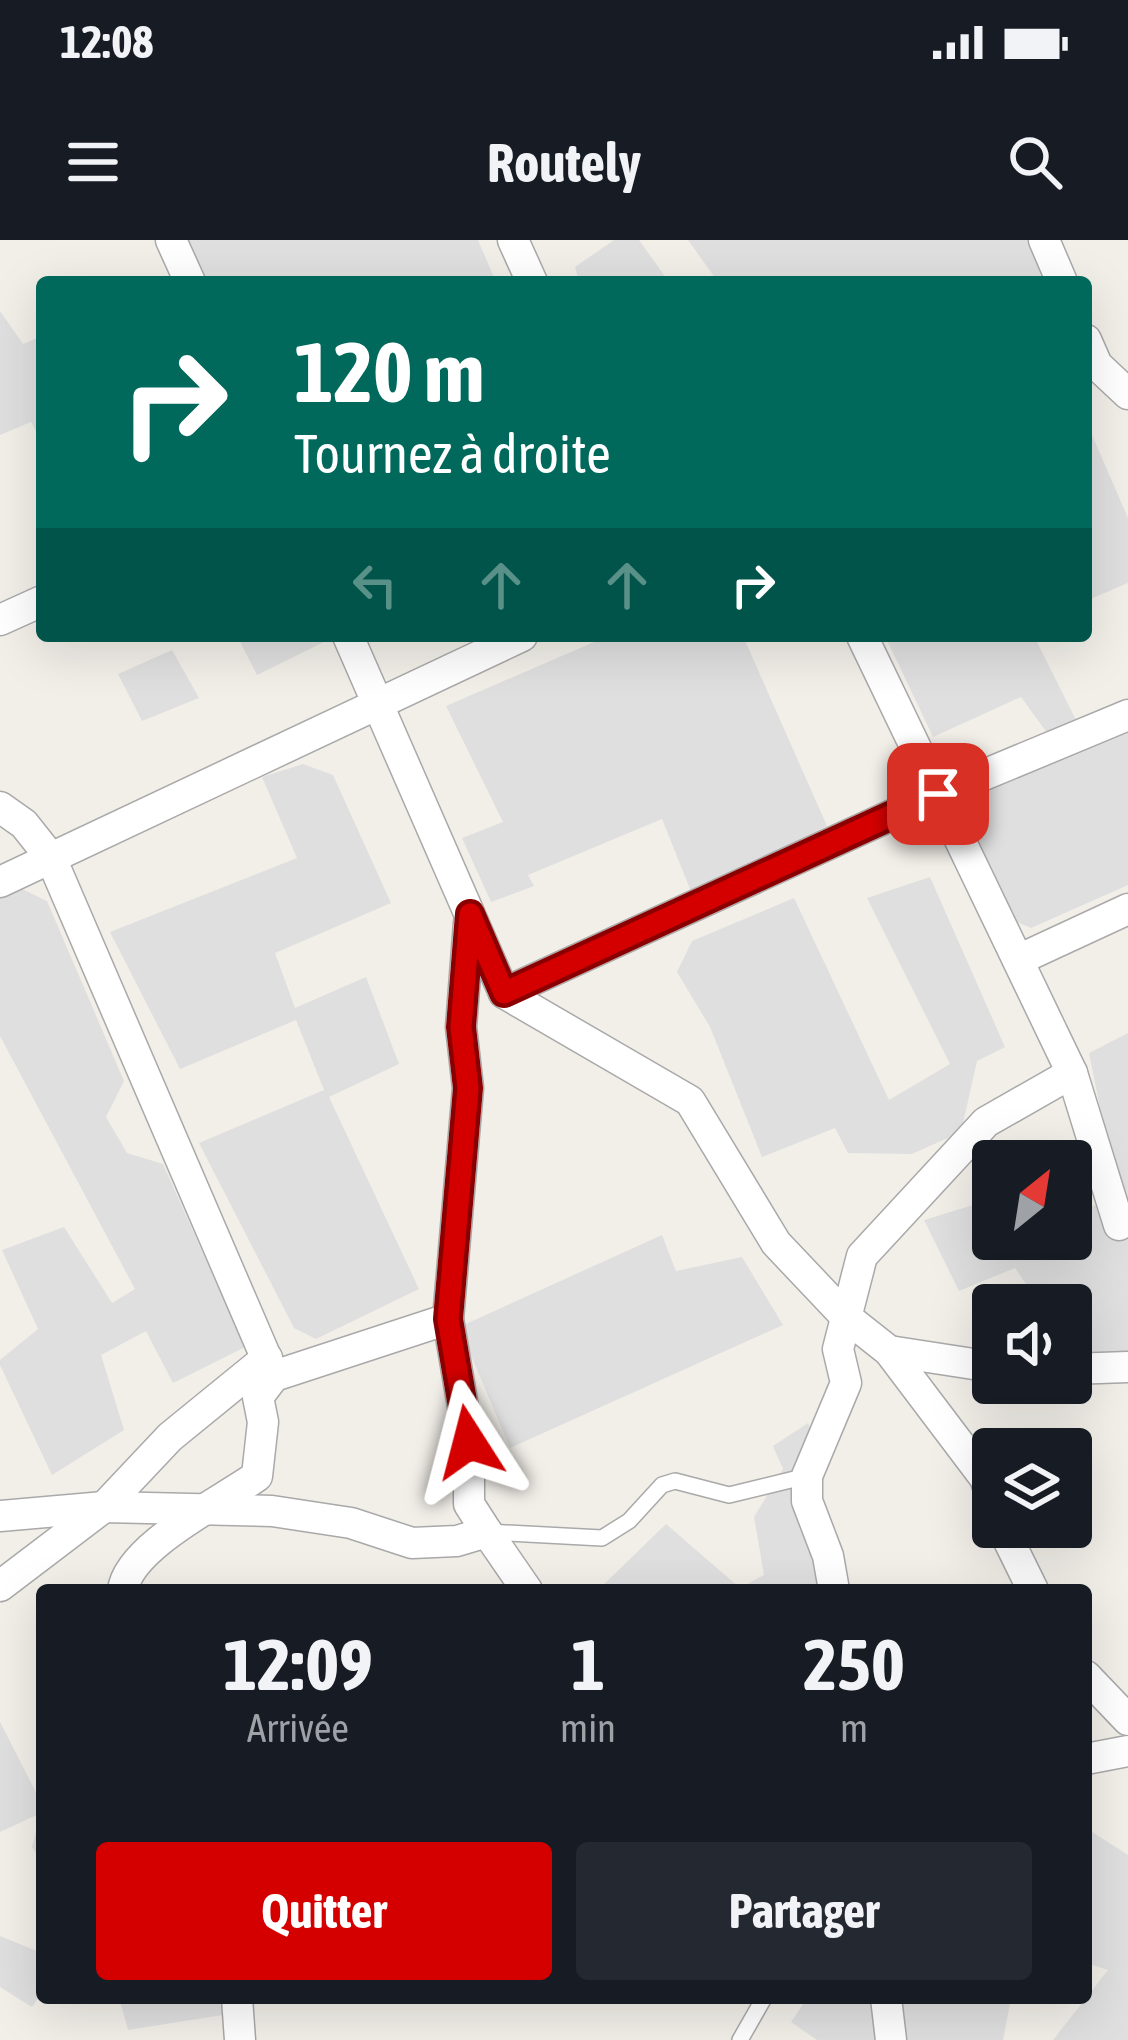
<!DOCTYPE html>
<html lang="fr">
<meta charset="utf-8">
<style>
:root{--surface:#171b24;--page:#242831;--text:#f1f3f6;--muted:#9ea1a6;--accent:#d40000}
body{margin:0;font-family:"Asap Condensed",sans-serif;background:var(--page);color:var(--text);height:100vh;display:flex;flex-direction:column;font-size:45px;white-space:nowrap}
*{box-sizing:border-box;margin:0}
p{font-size:39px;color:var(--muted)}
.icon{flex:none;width:66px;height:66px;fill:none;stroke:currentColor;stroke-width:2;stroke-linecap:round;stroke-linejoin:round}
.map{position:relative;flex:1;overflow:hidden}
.details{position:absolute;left:36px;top:1344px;width:1056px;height:420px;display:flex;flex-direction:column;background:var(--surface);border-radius:12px;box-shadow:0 12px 48px #0002}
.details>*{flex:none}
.banner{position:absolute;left:36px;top:36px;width:1056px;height:366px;border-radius:12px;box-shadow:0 12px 48px #0002;background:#00695c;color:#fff;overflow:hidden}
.needle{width:78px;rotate:30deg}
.buttons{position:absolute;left:972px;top:900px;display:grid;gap:24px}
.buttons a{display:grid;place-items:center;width:120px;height:120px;border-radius:12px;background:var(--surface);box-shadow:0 12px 48px #0002;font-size:60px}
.pin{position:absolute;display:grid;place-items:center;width:102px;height:102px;color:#fff;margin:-51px;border-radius:24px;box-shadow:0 6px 18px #0006}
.me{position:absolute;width:132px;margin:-66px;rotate:351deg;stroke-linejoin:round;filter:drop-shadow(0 0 9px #0008)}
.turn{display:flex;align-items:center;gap:42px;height:252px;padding:0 60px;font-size:54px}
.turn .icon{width:156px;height:156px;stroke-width:2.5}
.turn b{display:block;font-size:84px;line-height:102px}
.lanes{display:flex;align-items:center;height:114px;padding:0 60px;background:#0003;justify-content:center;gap:60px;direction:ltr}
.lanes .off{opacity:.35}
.eta{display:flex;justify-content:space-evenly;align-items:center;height:204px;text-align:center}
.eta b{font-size:72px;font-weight:700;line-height:84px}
.action{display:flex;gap:24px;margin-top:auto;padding:24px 60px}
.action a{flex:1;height:138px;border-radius:12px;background:var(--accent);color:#fff;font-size:48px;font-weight:700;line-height:138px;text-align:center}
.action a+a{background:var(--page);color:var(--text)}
.status{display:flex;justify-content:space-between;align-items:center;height:84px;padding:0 60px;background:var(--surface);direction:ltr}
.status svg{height:33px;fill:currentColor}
header{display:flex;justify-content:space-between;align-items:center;height:156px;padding:0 60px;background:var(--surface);font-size:54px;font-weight:700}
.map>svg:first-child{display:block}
</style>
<div class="status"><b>12:08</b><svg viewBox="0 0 49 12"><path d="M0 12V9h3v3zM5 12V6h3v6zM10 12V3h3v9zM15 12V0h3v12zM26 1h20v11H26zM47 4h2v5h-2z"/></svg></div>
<header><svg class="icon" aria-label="menu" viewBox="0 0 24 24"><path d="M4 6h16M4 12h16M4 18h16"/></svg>Routely<svg class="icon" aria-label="search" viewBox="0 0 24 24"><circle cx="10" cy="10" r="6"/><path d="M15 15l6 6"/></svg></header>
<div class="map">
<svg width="1128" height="1800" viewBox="0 0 1128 1800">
<rect width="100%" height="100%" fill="#f2efe9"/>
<g fill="#e0dfdf">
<polygon points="188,0 478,0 496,42 206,42"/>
<polygon points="614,0 639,0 669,42 579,42 575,27"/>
<polygon points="688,0 1028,0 1044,42 718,42"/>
<polygon points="0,71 23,104 42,96 42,202 31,182 0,195"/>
<polygon points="1088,186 1128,278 1128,343 1086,361"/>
<polygon points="237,396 328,396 330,399 257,435"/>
<polygon points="608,396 743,396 827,586 692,654 662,579 528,635 534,646 491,662 462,598 503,582 446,466"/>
<polygon points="885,396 1034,396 1089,506 1128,489 1128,645 1031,688 1008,678 956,560 1061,512 1021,457 933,497"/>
<polygon points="172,410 199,458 142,481 118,434"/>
<polygon points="303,524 333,535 391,663 275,713 295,768 366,737 399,824 329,857 419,1049 316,1099 294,1088 199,903 324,850 296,780 180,829 110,692 297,618 262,537"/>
<polygon points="930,637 1005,807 977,821 961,892 912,914 848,913 835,888 762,917 710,787 677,732 692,701 794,658 889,860 950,824 867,658"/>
<polygon points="16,646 47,661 124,841 106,877 127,913 163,924 245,1107 173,1143 146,1091 101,1115 124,1190 52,1235 0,1125 0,1120 38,1089 2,1010 64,987 112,1063 135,1049 0,796 0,654"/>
<polygon points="1128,793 1128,1117 1074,1118 1071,1065 1040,1065 1015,1028 959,1051 924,980 993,959 993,999 1071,999 1071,973 1126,956 1107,903 1089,813"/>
<polygon points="662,995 676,1031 742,1017 783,1085 510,1208 459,1087"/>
<polygon points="808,1183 815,1201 798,1258 821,1350 598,1350 666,1284 740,1348 764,1335 754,1277 783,1229 773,1206"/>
<polygon points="0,1482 42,1564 42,1621 32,1607 41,1573 0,1592"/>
<polygon points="1086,1588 1128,1615 1128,1800 1053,1800 1108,1730 1086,1723"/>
<polygon points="0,1696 42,1713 42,1753 32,1767 0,1747"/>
<polygon points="119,1758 219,1758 223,1775 128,1790"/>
<polygon points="798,1758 1011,1758 1003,1800 817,1800 791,1782 804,1763"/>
</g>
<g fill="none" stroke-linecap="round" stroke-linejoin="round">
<defs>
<g id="lane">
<polyline points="488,1292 602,1298 629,1281 662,1245 675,1241 729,1255 807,1236"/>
<polyline points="740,1800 764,1758"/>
</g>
<g id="street">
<polyline points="171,0 190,42"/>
<polyline points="513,0 532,42"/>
<polyline points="1044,0 1062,42"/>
<polyline points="1086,100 1097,125 1128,154"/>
<polyline points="0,380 42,361"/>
<polyline points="348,396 504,753 690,861 776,1003 846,1077 889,1111 985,1238 993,1261"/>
<polyline points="862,396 1072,833 1119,985"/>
<polyline points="0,567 24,584 51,618 274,1136"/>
<polyline points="0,642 522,396"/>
<polyline points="469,683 461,787 468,848 448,1079 469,1202 469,1264 487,1292"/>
<polyline points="1018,720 1128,669"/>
<polyline points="504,753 938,554 1128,475"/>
<polyline points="889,1111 993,1127"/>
<polyline points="1071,1129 1128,1127"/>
<polyline points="0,1276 104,1267 272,1271 351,1283 412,1303 457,1301 487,1292 527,1350"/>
<polyline points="1002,1287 1033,1350"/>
<polyline points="0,1346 104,1267 170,1197 267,1118"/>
<path d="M123 1350C129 1306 221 1262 257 1236L263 1182 258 1157 274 1136 448 1079"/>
<polyline points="834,1350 828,1316 807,1261 807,1236 846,1143 838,1109 862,1016 986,882 1072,833"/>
<polyline points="1086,1436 1128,1480"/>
<polyline points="1086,1519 1128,1511"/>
<polyline points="237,1758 240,1800"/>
<polyline points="886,1758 891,1800"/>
</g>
</defs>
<use href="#lane" stroke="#a9a9a9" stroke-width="18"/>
<use href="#street" stroke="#a9a9a9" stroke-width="33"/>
<use href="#lane" stroke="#fff" stroke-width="15"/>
<use href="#street" stroke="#fff" stroke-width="30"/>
</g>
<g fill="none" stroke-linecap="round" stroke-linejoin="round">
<defs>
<polyline id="route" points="469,1202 448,1079 468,848 461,787 470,674 504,753 938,554"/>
</defs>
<use href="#route" stroke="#8a0000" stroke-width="30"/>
<use href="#route" stroke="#d40000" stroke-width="21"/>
</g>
</svg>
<div class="buttons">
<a><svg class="needle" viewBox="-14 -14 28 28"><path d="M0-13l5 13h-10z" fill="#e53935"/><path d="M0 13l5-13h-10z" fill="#9ea1a6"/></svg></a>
<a><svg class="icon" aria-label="sound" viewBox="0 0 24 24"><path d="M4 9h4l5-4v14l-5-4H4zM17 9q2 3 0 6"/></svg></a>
<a><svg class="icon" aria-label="layers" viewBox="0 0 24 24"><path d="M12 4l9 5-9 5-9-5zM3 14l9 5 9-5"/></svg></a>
</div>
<div class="pin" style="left:938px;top:554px;background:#d93025"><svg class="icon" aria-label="arrive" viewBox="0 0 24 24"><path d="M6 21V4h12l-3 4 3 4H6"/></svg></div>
<svg class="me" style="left:469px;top:1202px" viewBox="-20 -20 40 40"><path d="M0-17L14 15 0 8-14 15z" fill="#d40000" stroke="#fff" stroke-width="4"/></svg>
<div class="banner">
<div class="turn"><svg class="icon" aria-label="right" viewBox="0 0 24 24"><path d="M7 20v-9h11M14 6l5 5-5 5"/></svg><div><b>120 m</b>Tournez à droite</div></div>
<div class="lanes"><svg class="icon off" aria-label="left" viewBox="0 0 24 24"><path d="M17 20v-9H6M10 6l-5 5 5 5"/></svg><svg class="icon off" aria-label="ahead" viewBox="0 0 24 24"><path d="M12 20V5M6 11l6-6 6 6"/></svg><svg class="icon off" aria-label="ahead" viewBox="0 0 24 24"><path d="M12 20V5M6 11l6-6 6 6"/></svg><svg class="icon" aria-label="right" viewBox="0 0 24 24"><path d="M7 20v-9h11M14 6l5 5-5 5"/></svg></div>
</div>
<section class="details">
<div class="eta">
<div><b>12:09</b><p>Arrivée</p></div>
<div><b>1</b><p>min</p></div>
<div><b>250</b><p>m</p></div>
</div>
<div class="action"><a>Quitter</a><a>Partager</a></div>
</section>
</div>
